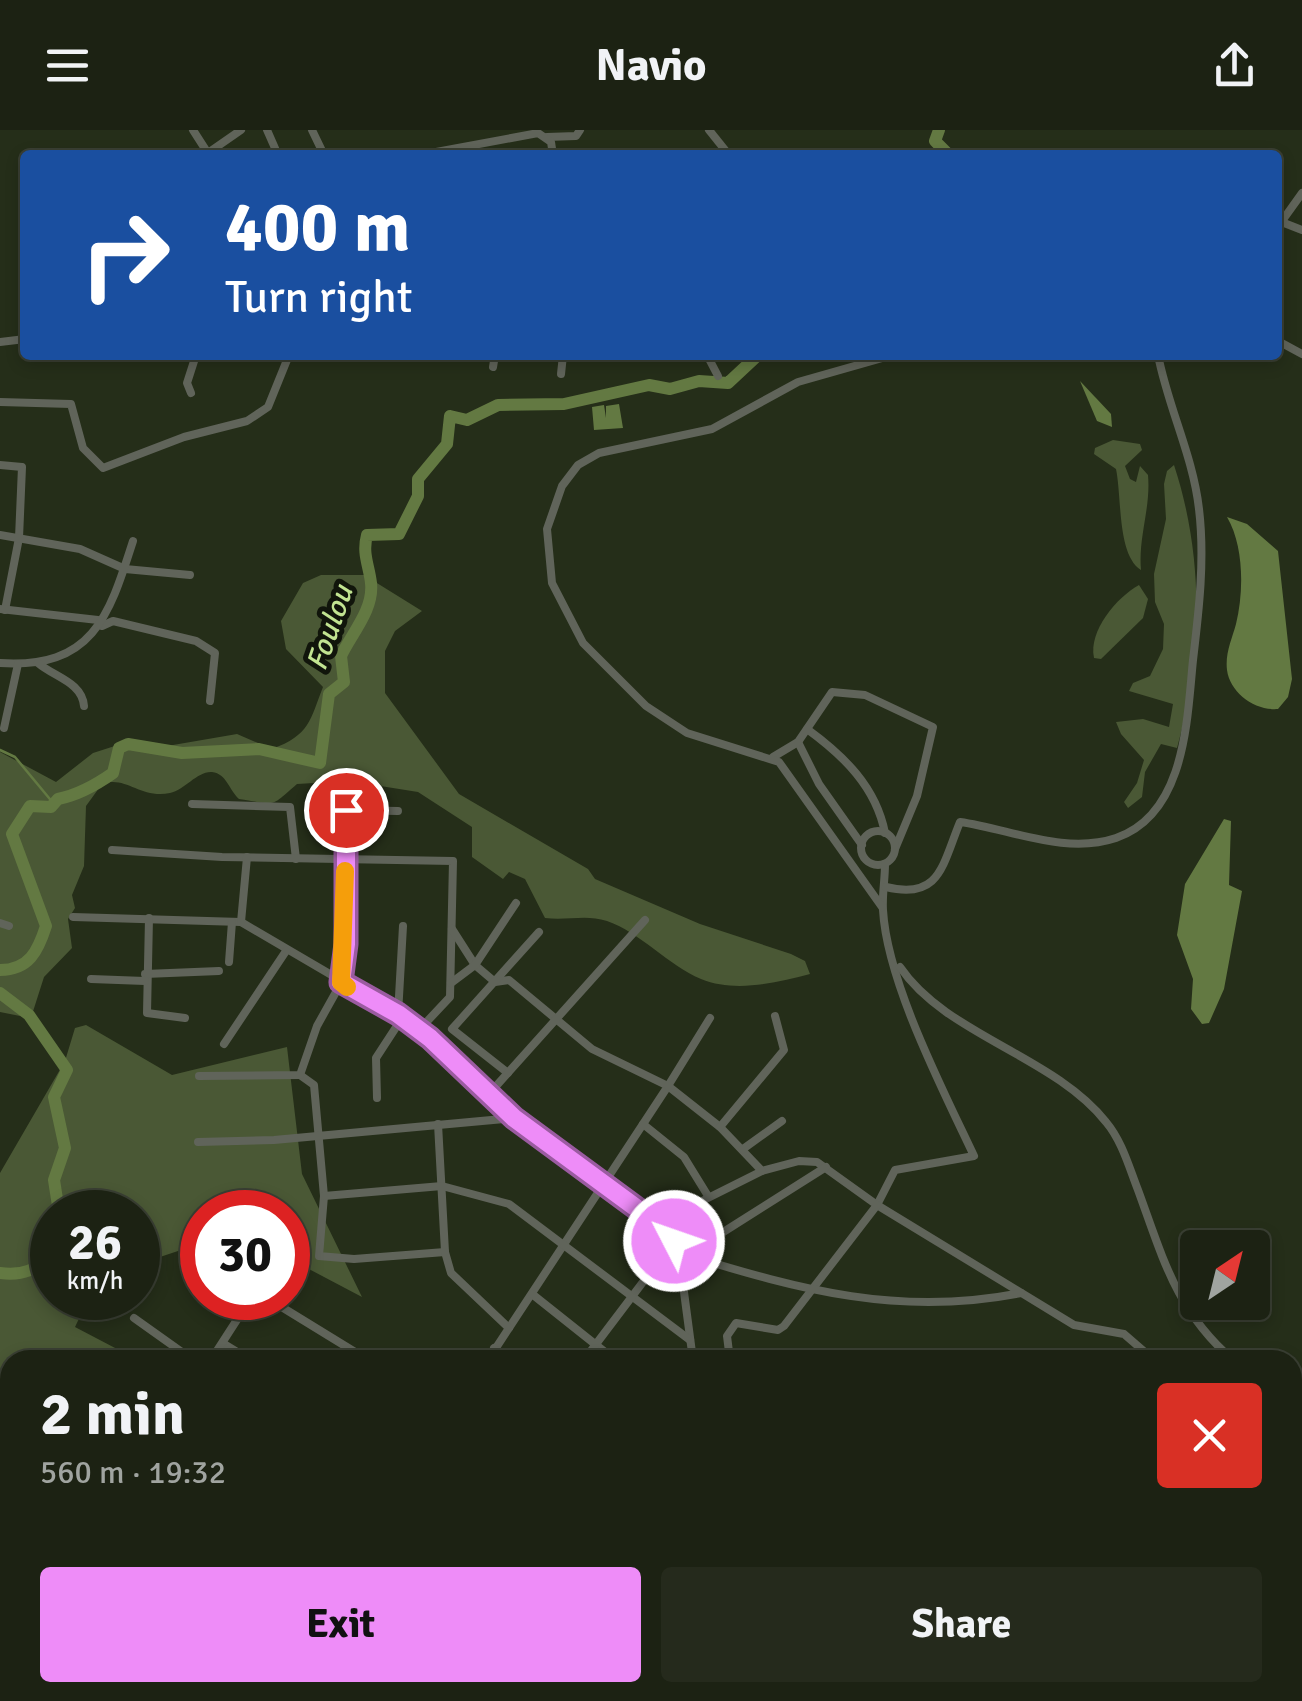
<!DOCTYPE html>
<meta charset="utf-8">
<style>
:root{--surface:#1c2213;--page:#252a1c;--text:#f1f3f6;--muted:#a0a4a0;--line:#3a3f33;--accent:#ee8cf8}
body{margin:0;font-family:Signika,sans-serif;background:var(--page);color:var(--text);height:100vh;display:flex;flex-direction:column;font-size:38px;white-space:nowrap}
*{box-sizing:border-box;margin:0}
p{font-size:32px;color:var(--muted)}
.icon{flex:none;width:55px;height:55px;fill:none;stroke:currentColor;stroke-width:2;stroke-linecap:round;stroke-linejoin:round}
.map{position:relative;flex:1;overflow:hidden}
.drawer{position:absolute;left:0px;top:1220px;width:1302px;height:352px;display:flex;flex-direction:column;background:var(--surface);border-radius:30px 30px 0 0;box-shadow:0 5px 15px #0003,0 0 0 2px var(--line)}
.drawer>*{flex:none}
.top-card{position:absolute;left:20px;top:20px;width:1262px;height:210px;border-radius:10px;box-shadow:0 5px 15px #0003,0 0 0 2px var(--line);background:#1a4fa0;color:#fff;overflow:hidden}
.needle{width:65px;rotate:35deg}
.controls{position:absolute;left:1180px;top:1100px;display:grid;gap:20px}
.controls a{display:grid;place-items:center;width:90px;height:90px;border-radius:10px;background:var(--surface);box-shadow:0 5px 15px #0003,0 0 0 2px var(--line);font-size:50px}
.speed{position:absolute;left:30px;top:1060px;display:flex;gap:20px;font-size:50px;font-weight:700;text-align:center}
.speed>*{display:grid;place-content:center;width:130px;height:130px;border-radius:50%;background:var(--surface);box-shadow:0 5px 15px #0003,0 0 0 2px var(--line);line-height:1}
.speed small{font-size:25px;font-weight:400}
.speed .limit{border:15px solid #d22;background:#fff;color:#111}
.pin{position:absolute;display:grid;place-items:center;width:85px;height:85px;color:#fff;margin:-42px;border:5px solid #fff;border-radius:50%;box-shadow:0 2px 10px #0007}
.me{position:absolute;width:110px;margin:-55px;rotate:311deg;stroke-linejoin:round;filter:drop-shadow(0 0 8px #0008)}
.turn{display:flex;align-items:center;gap:35px;height:210px;padding:0 40px;font-size:45px}
.turn .icon{width:130px;height:130px;stroke-width:2.5}
.turn b{display:block;font-size:70px;line-height:85px}
.round{display:grid;place-items:center;flex:none;width:105px;height:105px;border-radius:10px;background:var(--page)}
.headline{display:flex;align-items:center;justify-content:space-between;height:170px;padding:0 40px}
h1{font-size:60px;font-weight:700;line-height:75px}
.cta{display:flex;gap:20px;margin-top:auto;padding:20px 40px}
.cta a{flex:1;height:115px;border-radius:10px;background:var(--accent);color:#111;font-size:40px;font-weight:700;line-height:115px;text-align:center}
.cta a+a{background:var(--page);color:var(--text)}
header{display:flex;justify-content:space-between;align-items:center;height:130px;padding:0 40px;background:var(--surface);font-size:45px;font-weight:700}
.map>svg:first-child{display:block}
</style>
<header><svg class="icon" aria-label="menu" viewBox="0 0 24 24"><path d="M4 6h16M4 12h16M4 18h16"/></svg>Navio<svg class="icon" aria-label="share" viewBox="0 0 24 24"><path d="M12 15V3M7 8l5-5 5 5M5 13v7h14v-7"/></svg></header>
<div class="map">
<svg width="1302" height="1571" viewBox="0 0 1302 1571">
<rect width="100%" height="100%" fill="#252e19"/>
<g fill="#4a5835">
<path d="M1113 310 1140 314 1142 320 1125 336 1130 349 1136 352 1140 336 1148 345C1151 378 1138 407 1141 440 1117 425 1122 368 1116 339L1094 324 1095 318Z"/>
<path d="M1174 335C1204 426 1203 526 1177 618L1161 614 1145 642 1142 667 1128 678 1124 672 1137 653 1144 630 1121 604 1116 592 1143 589 1169 597 1173 574 1129 561 1133 553 1150 546 1163 519 1164 494 1155 472 1154 444 1166 389 1164 354 1167 341Z"/>
<path d="M321 445H364L422 481 395 501 385 521V563L459 664 588 739 595 749 700 794 791 824 805 831 810 844C776 853 735 863 701 849 668 835 641 803 607 791 585 784 567 791 545 788L525 749 509 742 503 749 472 727V697L418 662 349 651 297 654C269 678 278 675 239 669 229 660 227 644 212 642 197 641 185 660 170 663 140 669 126 645 102 654L86 676 84 736 72 765 75 778 68 789 72 818 44 847 29 894 25 887 0 882V622L56 652 93 623 121 614 144 620 237 604 272 619C310 605 310 590 323 557L286 519 281 491 303 453Z"/>
<path d="M1139 455 1148 469 1143 488 1101 529 1094 528C1088 501 1117 467 1139 455Z"/>
<path d="M86 895 172 945 287 917 302 1044 362 1167 288 1128V1082H202V1113L157 1128 138 1148V1082H52V1168H120L86 1174 75 1197 138 1230H10V1293L2 1301C16 1324 12 1353 0 1376V1043L65 931 75 898Z"/>
<polygon points="0,1437 10,1449 10,1562 107,1563 113,1571 0,1571"/>
<polygon points="492,1563 492,1562 542,1563 534,1571 483,1571"/>
</g>
<g fill="#637942">
<polygon points="1080,251 1111,284 1112,297 1097,291"/>
<polygon points="619,274 623,298 594,300 592,277 604,275 606,288 606,276"/>
<path d="M1227 387 1247 394 1278 421 1292 549 1288 567 1278 579C1255 581 1230 563 1227 540 1225 523 1232 509 1236 494 1244 461 1244 416 1227 387Z"/>
<polygon points="1224,689 1231,691 1229,755 1242,761 1224,859 1209,893 1202,894 1191,879 1193,849 1177,805 1185,754"/>
</g>
<g fill="none" stroke-linecap="round" stroke-linejoin="round">
<polyline stroke="#637942" stroke-width="2.5" points="0,620 15,627 54,674"/>
<g stroke="#637942" stroke-width="12">
<polyline points="939,0 935,11 949,25"/>
<path d="M0 840C29 840 38 821 46 796L12 704 30 676 51 677 58 669C78 665 96 655 113 643L119 618 128 614 182 623 259 619 320 633 329 564 344 552 341 526C351 504 374 480 371 453 369 435 362 424 367 405L399 404 418 366V349L447 314 450 286 467 290 498 275 564 274 649 255 670 259 699 251 728 253 758 225"/>
<polyline points="0,863 29,885 67,940 54,967 65,1018 54,1050 59,1082"/>
<path d="M0 1143C22 1146 38 1140 52 1123"/>
</g>
<g stroke="#60645a" stroke-width="8">
<polyline points="193,0 209,25"/>
<polyline points="267,0 278,25"/>
<polyline points="312,0 324,25"/>
<polyline points="709,0 729,25"/>
<polyline points="547,7 576,6 580,0"/>
<polyline points="205,25 241,0"/>
<polyline points="420,25 538,3 551,12 553,25"/>
<polyline points="1279,91 1302,100"/>
<polyline points="1282,91 1302,63"/>
<polyline points="1278,211 1302,224"/>
<polyline points="0,212 25,209"/>
<polyline points="707,225 718,246"/>
<polyline points="493,237 495,225"/>
<polyline points="561,244 563,225"/>
<polyline points="191,263 187,253 196,225"/>
<polyline points="0,272 71,274 83,318 103,338 184,307 247,291 268,277 289,225"/>
<polyline points="0,335 22,337 19,408 5,480"/>
<polyline points="0,405 80,419 125,439 190,445"/>
<polyline points="0,479 98,490 102,496 113,491 196,511 215,523 210,571"/>
<path d="M0 533C93 539 109 486 133 411"/>
<path d="M38 533C54 547 82 552 84 576"/>
<polyline points="4,598 18,534"/>
<path d="M807 599C844 626 876 657 885 703"/>
<polyline points="798,612 819,654 862,715"/>
<polyline points="773,627 798,612 832,562 865,565 933,597 917,666 895,719"/>
<polyline points="192,674 290,677 296,729"/>
<polyline points="346,680 351,646"/>
<circle cx="878" cy="718" r="17"/>
<polyline points="112,720 222,727 453,731 450,867 419,900"/>
<path d="M885 734C885 750 882 765 883 780 887 852 943 960 974 1026L895 1040 877 1075 1074 1195 1124 1204 1154 1230"/>
<path d="M886 757C940 770 942 736 960 692 1010 699 1065 725 1116 708 1186 684 1187 589 1193 530 1199 480 1205 429 1199 379 1193 326 1168 277 1158 225"/>
<polyline points="882,777 779,632 687,603 646,576 583,513 552,453 547,399 562,356 578,335 599,323 712,299 798,252 893,225"/>
<polyline points="73,787 241,792 398,884 514,988 658,1093 687,1125 684,1162 693,1230"/>
<polyline points="149,788 147,883 185,888"/>
<polyline points="241,792 247,727"/>
<polyline points="0,793 9,796"/>
<polyline points="452,799 475,835 495,852 509,850 592,919 668,956 488,1230"/>
<polyline points="229,832 232,792"/>
<path d="M900 837C946 905 1054 926 1106 992 1122 1011 1129 1037 1138 1060 1163 1128 1176 1181 1233 1230"/>
<polyline points="145,844 219,841"/>
<polyline points="91,849 145,851"/>
<polyline points="451,853 475,835 516,773"/>
<polyline points="398,884 403,796"/>
<polyline points="710,888 668,956 720,997 762,1041 799,1031 817,1032 877,1075 784,1196 778,1200 736,1193 727,1206 730,1230"/>
<polyline points="224,914 286,821"/>
<polyline points="508,943 452,899 539,802"/>
<polyline points="300,945 314,955 324,1066 319,1126 354,1129 445,1122"/>
<polyline points="199,946 300,945 317,896 341,853 346,814 346,680 398,681"/>
<polyline points="489,964 645,790"/>
<polyline points="377,968 376,928 402,888"/>
<polyline points="438,994 445,1122 451,1143 509,1198"/>
<polyline points="643,994 684,1027 708,1066"/>
<polyline points="720,997 784,920 775,886"/>
<polyline points="198,1012 274,1010 514,988"/>
<polyline points="743,1019 782,991"/>
<polyline points="324,1066 442,1056 509,1074 690,1210"/>
<polyline points="658,1093 762,1041"/>
<path d="M687 1125C801 1160 900 1187 1021 1163"/>
<polyline points="687,1125 826,1037"/>
<polyline points="532,1164 615,1230"/>
<polyline points="267,1168 368,1230"/>
<polyline points="134,1188 193,1230"/>
<polyline points="224,1214 250,1230"/>
<polyline points="494,1218 509,1230"/>
<polyline points="29,1225 32,1230"/>
<polyline points="211,1230 251,1168"/>
<polyline points="584,1230 674,1111"/>
<polyline points="1292,1259 1302,1261"/>
<polyline points="1292,1369 1302,1381"/>
<polyline points="0,1396 10,1389"/>
<polyline points="1292,1426 1302,1424"/>
<polyline points="5,1435 10,1430"/>
<polyline points="1294,1524 1302,1532"/>
<polyline points="180,1562 188,1571"/>
<polyline points="360,1562 360,1571"/>
<polyline points="626,1562 628,1571"/>
<polyline points="1046,1562 1047,1571"/>
<polyline points="1231,1562 1243,1571"/>
<polyline points="196,1571 205,1562"/>
<polyline points="413,1571 414,1562"/>
<polyline points="932,1571 944,1562"/>
<polyline points="1139,1571 1143,1562"/>
</g>
</g>
<g fill="none" stroke-linecap="round" stroke-linejoin="round">
<defs>
<polyline id="route" points="346,680 346,814 341,852 398,884 430,908 514,988 658,1094 674,1111"/>
</defs>
<use href="#route" stroke="#9b5ba1" stroke-width="25"/>
<use href="#route" stroke="#ee8cf8" stroke-width="18"/>
<polyline stroke="#f59e0b" stroke-width="18" points="345,741 341,852 347,857"/>
</g>
<g text-anchor="middle" dominant-baseline="central" stroke-width="10" stroke-linejoin="round" paint-order="stroke">
<g font-size="30" font-style="italic" fill="#c2e491" stroke="#11150b">
<text transform="translate(330 498) rotate(-71)">Foulou</text>
</g>
</g>
</svg>
<div class="controls">
<a><svg class="needle" viewBox="-14 -14 28 28"><path d="M0-13l5 13h-10z" fill="#e53935"/><path d="M0 13l5-13h-10z" fill="#a0a4a0"/></svg></a>
</div>
<div class="speed"><div>26<small>km/h</small></div><div class="limit">30</div></div>
<div class="pin" style="left:346px;top:680px;background:#d93025"><svg class="icon" aria-label="arrive" viewBox="0 0 24 24"><path d="M6 21V4h12l-3 4 3 4H6"/></svg></div>
<svg class="me" style="left:674px;top:1111px" viewBox="-20 -20 40 40"><circle r="17" fill="#ee8cf8" stroke="#fff" stroke-width="3"/><path d="M0-11L8 9 0 5-8 9z" fill="#fff"/></svg>
<div class="top-card">
<div class="turn"><svg class="icon" aria-label="right" viewBox="0 0 24 24"><path d="M7 20v-9h11M14 6l5 5-5 5"/></svg><div><b>400 m</b>Turn right</div></div>
</div>
<section class="drawer">
<div class="headline"><div><h1>2 min</h1><p>560 m · 19:32</p></div><a class="round" style="background:#d93025;color:#fff"><svg class="icon" aria-label="close" viewBox="0 0 24 24"><path d="M6 6l12 12M18 6L6 18"/></svg></a></div>
<div class="cta"><a>Exit</a><a>Share</a></div>
</section>
</div>
